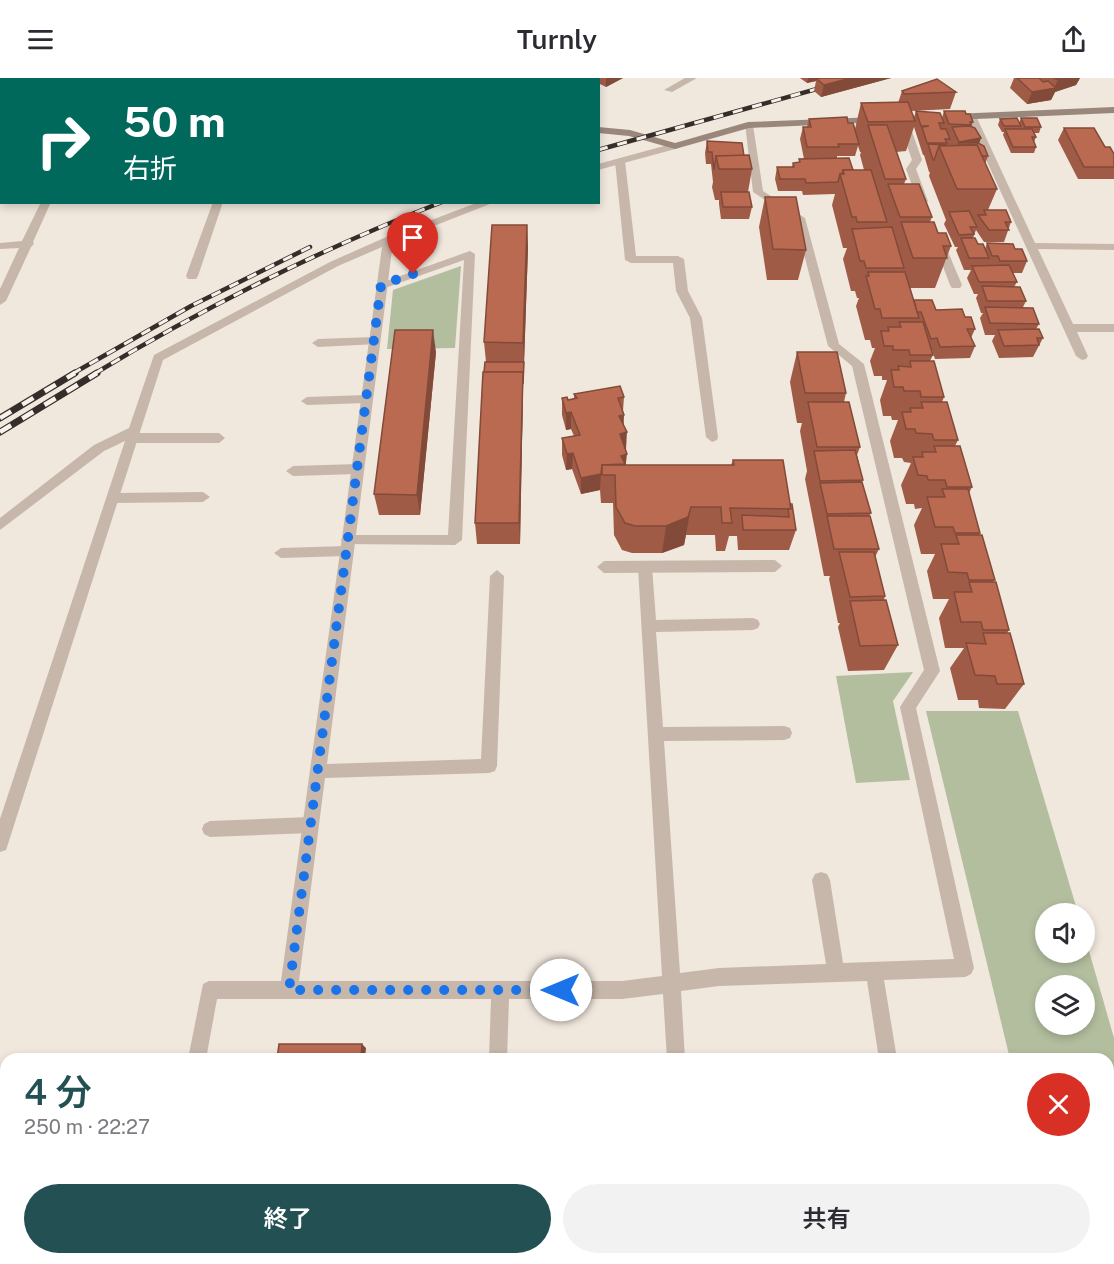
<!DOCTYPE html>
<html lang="ja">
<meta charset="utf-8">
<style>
:root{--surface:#fff;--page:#f2f2f3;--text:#2b2b33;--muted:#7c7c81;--accent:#235053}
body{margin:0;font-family:"Public Sans","Noto Sans JP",sans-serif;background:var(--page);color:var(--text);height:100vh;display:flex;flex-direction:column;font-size:22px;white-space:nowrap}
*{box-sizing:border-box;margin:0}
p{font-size:20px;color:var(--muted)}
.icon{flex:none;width:33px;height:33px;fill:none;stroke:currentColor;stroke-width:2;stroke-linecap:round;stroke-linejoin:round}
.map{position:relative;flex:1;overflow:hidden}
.side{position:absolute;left:0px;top:975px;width:1114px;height:212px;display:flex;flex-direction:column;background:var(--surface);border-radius:18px 18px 0 0;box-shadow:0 3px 9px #0003}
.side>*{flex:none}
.guide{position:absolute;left:0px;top:0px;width:600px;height:126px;box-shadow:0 3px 9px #0003;background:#00695c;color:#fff;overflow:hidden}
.fabs{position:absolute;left:1035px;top:825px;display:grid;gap:12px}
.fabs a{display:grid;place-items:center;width:60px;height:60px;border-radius:50%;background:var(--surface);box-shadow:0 3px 9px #0003;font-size:30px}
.pin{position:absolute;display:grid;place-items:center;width:51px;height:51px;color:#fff;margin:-62px -26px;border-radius:50% 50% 50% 0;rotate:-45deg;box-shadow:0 0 6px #0007}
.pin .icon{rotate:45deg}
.me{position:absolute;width:66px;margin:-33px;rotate:270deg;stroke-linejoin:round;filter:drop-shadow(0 0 4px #0008)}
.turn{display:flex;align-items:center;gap:21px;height:126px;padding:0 24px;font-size:27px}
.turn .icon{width:78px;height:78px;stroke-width:2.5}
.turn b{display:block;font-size:42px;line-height:51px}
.round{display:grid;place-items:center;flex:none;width:63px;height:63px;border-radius:32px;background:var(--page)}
.overview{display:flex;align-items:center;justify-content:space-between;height:102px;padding:0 24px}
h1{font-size:36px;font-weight:600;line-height:45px;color:var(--accent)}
.button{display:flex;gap:12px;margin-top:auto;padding:12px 24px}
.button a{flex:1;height:69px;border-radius:36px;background:var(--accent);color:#fff;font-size:24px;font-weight:600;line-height:69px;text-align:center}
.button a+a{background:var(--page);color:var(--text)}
header{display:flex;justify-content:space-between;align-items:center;height:78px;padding:0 24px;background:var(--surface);font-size:27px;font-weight:600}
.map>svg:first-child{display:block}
</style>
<header><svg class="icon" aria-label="menu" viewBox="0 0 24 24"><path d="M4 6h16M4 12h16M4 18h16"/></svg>Turnly<svg class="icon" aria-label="share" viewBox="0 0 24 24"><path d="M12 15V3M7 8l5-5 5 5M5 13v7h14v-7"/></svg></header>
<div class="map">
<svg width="1114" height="1186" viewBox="0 0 1114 1186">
<rect width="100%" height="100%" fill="#f0e7dd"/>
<g fill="#b3be9f" fill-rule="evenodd">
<polygon points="461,188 455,270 387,271 393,212"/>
<polygon points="913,594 893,623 910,702 856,705 836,598"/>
<path d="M926 633H1018L1078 835 1046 836V874H1084L1085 859 1114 960V1010L1109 1011 1108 981H1010ZM1046 908H1084V946H1046Z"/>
</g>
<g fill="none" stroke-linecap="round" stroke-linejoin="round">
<g fill="#c7b7aa" fill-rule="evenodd">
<polygon points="620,80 625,83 636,178 678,178 684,181 688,213 702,240 718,359 717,362 712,364 706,359 690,240 676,213 673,185 631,185 625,182 615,83"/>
<polygon points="41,124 51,124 33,164 34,166 31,169 6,223 0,227 0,211 19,170 0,171 0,165 22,163"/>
<polygon points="213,124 223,124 198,198 196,201 188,201 186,198"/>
<polygon points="470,173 475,176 462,462 455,467 343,466 341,462 343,458 348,457 448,457 464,182 385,210 377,210 375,207"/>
<polygon points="374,259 378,260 378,266 318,269 312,265 318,261"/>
<polygon points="366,317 372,321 366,325 307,327 301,323 307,319"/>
<polygon points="132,355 219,355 225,360 219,365 132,365 126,360"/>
<polygon points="357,386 364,391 357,396 293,398 286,393 293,388"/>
<polygon points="203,414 210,419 203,424 113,425 106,420 113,415"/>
<polygon points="346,468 353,473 346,478 281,480 274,475 281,470"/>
<polygon points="775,482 782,488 775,494 604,495 597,489 604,483"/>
<polygon points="310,739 316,742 318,747 316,752 310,755 210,759 204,756 202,751 204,746 210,743"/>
<rect x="0" y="1083" width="6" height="20"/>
<rect x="1108" y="1128" width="6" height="20"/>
</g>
<g fill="#c7b7aa" fill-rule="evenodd">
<rect x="251" y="0" width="10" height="2"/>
<rect x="442" y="0" width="10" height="2"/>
<polygon points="685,0 697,0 672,14 664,12"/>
<polygon points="968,36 976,38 1035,165 1114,166 1114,172 1038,171 1073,246 1114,246 1114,254 1077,254 1088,278 1086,281 1082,282 1076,278 966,38"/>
<polygon points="900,40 908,42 922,82 916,91 928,123 927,125 918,123 906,91 912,82 898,42"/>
<polygon points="745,45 753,47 763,113 805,140 839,266 864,286 940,593 916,630 974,890 971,896 965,899 884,902 897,981 879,981 867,903 719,908 681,913 685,981 667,981 663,916 622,921 509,921 507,981 489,981 491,921 217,921 206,981 188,981 203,906 209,903 281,903 382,169 338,188 163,282 8,766 6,772 0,774 0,741 125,363 104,373 0,452 0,440 94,367 129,350 154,277 330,184 384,160 479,124 495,124 393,164 327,686 481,681 490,498 497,492 504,498 497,688 495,693 489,695 325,700 299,903 622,903 662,898 638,489 645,483 652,489 656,542 753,540 758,542 760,546 758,550 753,552 656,554 663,649 784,648 790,650 792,655 790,660 784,662 664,663 680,895 719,890 826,886 812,802 815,796 821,794 827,796 830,802 843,885 954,881 900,629 924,592 852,288 828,268 795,142 753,114"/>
<polygon points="675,65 679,66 679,70 598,92 598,86"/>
<polygon points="938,159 943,162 962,207 960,210 952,210 950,207 933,162"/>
<polygon points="149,1180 169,1180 168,1186 148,1186"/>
<rect x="480" y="1180" width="20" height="6"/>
<polygon points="678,1180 698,1180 699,1186 679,1186"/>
<polygon points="910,1180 930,1180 931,1186 911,1186"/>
</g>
<g fill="#9a877c" fill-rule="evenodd">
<polygon points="1114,29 1114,35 952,42 947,39 952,36"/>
<polygon points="877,39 880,40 880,44 749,50 675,71 629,58 598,55 598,49 630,52 675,65 748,44"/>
<rect x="0" y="72" width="2" height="6"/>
</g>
<defs>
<g id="rail-far1">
<polyline points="598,72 856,0"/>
<polyline points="72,296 191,228 310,169"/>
<path d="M94 296C205 229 321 171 442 124"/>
</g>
<g id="rail">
<polyline points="0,340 75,295"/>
<polyline points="0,354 97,295"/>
</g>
</defs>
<use href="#rail-far1" stroke="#352d29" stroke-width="4.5"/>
<use href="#rail" stroke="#352d29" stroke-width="7"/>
<use href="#rail-far1" stroke="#f8f1e9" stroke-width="3" stroke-dasharray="10" stroke-linecap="butt"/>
<use href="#rail" stroke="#f8f1e9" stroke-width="4.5" stroke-dasharray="13" stroke-linecap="butt"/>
</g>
<g fill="#a05b46" fill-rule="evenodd">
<polygon points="590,0 623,0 606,9 598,5 598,2 593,2"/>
<polygon points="800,0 891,0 821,19 814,13 816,3 807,5"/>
<polygon points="1014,0 1080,0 1076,7 1055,14 1051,22 1027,26 1010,10"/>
<path d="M902 13 956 14 950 31 911 33 914 39 916 33 942 40 944 33 966 36 973 44 971 48 981 60 979 66 988 78 985 86 997 111 988 132 1011 144 1004 164H984L976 152 973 160 978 166 985 171 987 165 1015 171 1027 183 1022 195H1013L1017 204 1014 209 1026 223 1023 229 1039 246 1036 251 1043 260 1033 279 999 280 992 263 995 257H985L980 240 983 235H981L976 220 978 216H974L967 200 971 192H964L956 172 958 169H955L944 146 946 142 929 98 930 94H929L924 77H923L914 49 906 73 896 74 906 101 904 106 932 139 930 144 938 155 951 168 935 210H910L914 222 936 232 965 239 975 251 971 260 975 268 970 280 935 281 932 272H931L933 277 930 283 944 319 942 324 958 362 955 368 972 409 969 415 980 455 979 457 995 502 993 504 1009 552 1007 555 1024 606 1005 631 979 630 978 622H958L950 590 964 570H945L939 540 949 521H933L927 493 935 476H921L914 447 922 430 915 431 914 426H906L901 407 911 385 904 384 902 380H894L890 363 898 342H892L891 338H883L880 322 887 302H882V298H874L870 283 875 270H872L870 262H865L856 228 859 220H857L855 213H851L843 181 847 170H843L832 127 835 116 803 117 802 113H778L775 101 777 89H792L793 85 799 84V81H804L800 61 803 49H807L809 41 848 45 855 51 861 25H898ZM858 68 860 74H861L860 77 864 92H853L837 80V78H855Z"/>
<polygon points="1021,40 1041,49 1039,55 1034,55 1036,59 1034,64 1036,69 1034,75 1011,75 1003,57 1004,54 1002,54 998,47 1000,41 1019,45"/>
<polygon points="1064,50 1114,76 1114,101 1078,101 1058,62"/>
<polygon points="707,63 744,78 752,91 748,114 752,129 749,141 721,141 719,126 719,122 715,122 712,109 713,104 711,86 706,86 705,75"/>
<polygon points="765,119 806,172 798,202 767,202 759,149"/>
<polygon points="527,147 528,170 523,312 520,466 477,466 475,445 484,294 486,284 484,264"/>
<polygon points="436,274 420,437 379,437 374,416"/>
<polygon points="797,274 846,315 844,324 860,369 857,377 863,402 862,404 871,435 869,438 879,471 875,479 885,518 884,522 898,567 884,592 848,593 838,549 840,545 838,545 829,501 830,498 824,498 805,401 807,393 800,353 802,345 797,345 790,304"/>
<polygon points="574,316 624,319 623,333 626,387 731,387 733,382 790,426 796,452 789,472 738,472 737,458 729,458 725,473 716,473 715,457 686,457 684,467 662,475 632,475 622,472 614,457 613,425 601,425 600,412 581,416 572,391 566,392 562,377 562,360 574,358 571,351 566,352 562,337 562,320 568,322 574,321"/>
</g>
<g fill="#824a39">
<polygon points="606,0 623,0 606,9"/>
<polygon points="808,0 826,0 817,1 816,3 807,5"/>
<polygon points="851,0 891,0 821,19 824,7"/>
<polygon points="1065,0 1080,0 1076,7 1055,14 1051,22 1027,26 1032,14 1054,10 1058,2"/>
<polygon points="981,60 976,72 959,65 955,76 959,64"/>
<polygon points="527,147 528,170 524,287 523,265"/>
<polygon points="433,252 436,274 420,437 417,417"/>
<polygon points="523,294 523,316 520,466 519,445"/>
<polygon points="571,334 571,351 566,352 566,335"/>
<polygon points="624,337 623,353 619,338"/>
<polygon points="627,354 626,371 619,373 620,356"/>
<polygon points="573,375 572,391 566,392 567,376"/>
<polygon points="627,376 625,393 621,378"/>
<polygon points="601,396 600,412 581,416 581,400"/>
<polygon points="691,429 684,467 662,475 666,448"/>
<polygon points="362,966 366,970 365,981 361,981"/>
</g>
<g fill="#ba6a51" stroke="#824a39" stroke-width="1.5">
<polygon points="265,0 394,0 393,2 265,2"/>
<polygon points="821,0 851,0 824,7 817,1"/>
<polygon points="1017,0 1039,0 1043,4 1048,3 1056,10 1032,14"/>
<polygon points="1054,0 1065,0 1058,2"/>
<polygon points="937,1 956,14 904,16 902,13"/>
<polygon points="908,24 915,43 868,44 861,25"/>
<polygon points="916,33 940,35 944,45 939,45 941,51 946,51 950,61 945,61 947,65 927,65 922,49 929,48 921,48"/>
<polygon points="944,33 965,33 966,36 970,36 973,44 970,44 971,47 949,46"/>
<polygon points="847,39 848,45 853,45 859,66 838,66 839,69 807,69 803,49 811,49 809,41"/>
<polygon points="1017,40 1021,48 1004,48 1000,41"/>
<polygon points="1021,40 1037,40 1041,49 1025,49"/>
<polygon points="868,47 887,47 906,101 885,101"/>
<polygon points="970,48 975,50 981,60 959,64 952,49"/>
<polygon points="1064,50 1094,50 1105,69 1110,69 1114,76 1114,89 1084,89"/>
<polygon points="1005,51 1032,51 1036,59 1032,59 1036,69 1013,69"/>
<polygon points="707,63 742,65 744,78 716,78 714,92 712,74 708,74"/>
<polygon points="959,65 978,65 984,68 988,78 982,78 977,67 960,67"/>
<polygon points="928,66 947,67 939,68 934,82 933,82"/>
<polygon points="977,67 997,111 957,111 939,68"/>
<polygon points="749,77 752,91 719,91 716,78"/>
<polygon points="849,80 853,92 843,92 842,96 840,96 838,104 806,105 805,101 780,101 777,89 794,89 793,85 800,84 799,81"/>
<polygon points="843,92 871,92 887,144 857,144 856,139 852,139 840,96 844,96"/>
<polygon points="888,106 919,106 932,139 900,139"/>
<polygon points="721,114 749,114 752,129 723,129"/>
<polygon points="765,119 796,119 806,172 773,171"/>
<polygon points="984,132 1006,132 1011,144 1005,144 1009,152 989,152 978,137 986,137"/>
<polygon points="969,133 977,149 970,149 974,156 959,157 949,134"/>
<polygon points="901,144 934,144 938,155 946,155 951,168 943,168 947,180 913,180"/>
<polygon points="492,147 527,147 523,265 484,264"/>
<polygon points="892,149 904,190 866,190 864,183 860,183 852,151"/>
<polygon points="961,160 975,160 978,166 983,166 989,180 969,180"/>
<polygon points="987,165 1013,166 1015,171 1022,171 1027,183 1000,183 998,178 992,178"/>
<polygon points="1009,187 1017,204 979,204 972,188"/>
<polygon points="868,194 905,194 919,240 882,240 880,231 875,231 866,198 869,198"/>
<polygon points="982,208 1020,209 1026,223 987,223"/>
<polygon points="914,222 932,222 936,232 962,231 965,239 971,239 975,251 967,251 975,268 940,269 937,260 931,261 921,234 917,234"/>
<polygon points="985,229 1033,230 1039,246 990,245"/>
<polygon points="899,244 923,244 933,277 910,277 909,272 893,272 893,268 884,268 881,253 889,253 888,249 901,249"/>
<polygon points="1039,251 1043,260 1037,260 1039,267 1004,268 998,252"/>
<polygon points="395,252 433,252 417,417 374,416"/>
<polygon points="797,274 837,274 846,315 805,315"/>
<polygon points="910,283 934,283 944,319 921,319 920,313 904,313 903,309 894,309 891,292 899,292 898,288 911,289"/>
<polygon points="485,284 524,284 523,306 523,294 484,294"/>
<polygon points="483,294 523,294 519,445 475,445"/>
<polygon points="620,308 624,319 618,320 624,337 619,338 627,354 620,356 627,376 621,378 625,386 602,387 601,396 581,400 573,375 567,376 562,360 580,357 571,334 566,335 562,320 567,319 568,322 577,320 574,316"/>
<polygon points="808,324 849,324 860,369 817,369"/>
<polygon points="921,324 947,324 958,362 934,362 932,356 916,355 915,351 906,351 902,334 911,334 910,330 923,330"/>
<polygon points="934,368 960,368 972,409 947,409 945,402 928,402 927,398 918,397 913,379 923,379 922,374 936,374"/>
<polygon points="855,372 863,402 820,403 814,373"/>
<polygon points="733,382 783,382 791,431 730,430 732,445 722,445 721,429 691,429 688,439 666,448 635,448 625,445 616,429 615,397 602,397 602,387 734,387"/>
<polygon points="862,404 871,435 827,436 820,405"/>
<polygon points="942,411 968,411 980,455 955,455 953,449 935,449 927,419 945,419"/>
<polygon points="790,426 792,426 796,452 743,452 742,437 789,439 788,431 791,431"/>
<polygon points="827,438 870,438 879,471 834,471"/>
<polygon points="956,457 982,457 995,502 969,502 967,495 948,494 941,466 959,466"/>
<polygon points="839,474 874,474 885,518 850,519"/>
<polygon points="969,504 996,504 1009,552 983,552 981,544 961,544 954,514 972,514"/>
<polygon points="886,522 898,567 860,568 850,523"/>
<polygon points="983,555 1010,555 1024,606 997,606 995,598 975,597 966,565 986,566"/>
<polygon points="279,966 362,966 361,981 277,981"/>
<polygon points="249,1180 342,1180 341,1186 248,1186"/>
<polygon points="344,1180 400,1180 400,1186 343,1186"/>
</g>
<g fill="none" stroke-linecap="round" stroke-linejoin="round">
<polyline stroke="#1a73e8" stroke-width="10" stroke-dasharray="0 18" points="413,196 381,207 289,912 561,912"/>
</g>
</svg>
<div class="fabs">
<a><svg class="icon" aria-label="sound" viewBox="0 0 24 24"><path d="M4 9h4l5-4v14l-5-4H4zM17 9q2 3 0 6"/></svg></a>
<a><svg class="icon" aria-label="layers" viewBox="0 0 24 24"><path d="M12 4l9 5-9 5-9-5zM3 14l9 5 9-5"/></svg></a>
</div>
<div class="pin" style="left:413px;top:196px;background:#d93025"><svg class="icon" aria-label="arrive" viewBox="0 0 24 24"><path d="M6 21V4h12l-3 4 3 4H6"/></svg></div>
<svg class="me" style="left:561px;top:912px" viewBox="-20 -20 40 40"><circle r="19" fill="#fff"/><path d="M0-13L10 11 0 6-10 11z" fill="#1a73e8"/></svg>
<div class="guide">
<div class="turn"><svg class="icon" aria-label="right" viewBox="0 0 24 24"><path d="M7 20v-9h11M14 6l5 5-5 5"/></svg><div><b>50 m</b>右折</div></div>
</div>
<section class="side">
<div class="overview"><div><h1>4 分</h1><p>250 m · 22:27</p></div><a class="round" style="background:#d93025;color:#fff"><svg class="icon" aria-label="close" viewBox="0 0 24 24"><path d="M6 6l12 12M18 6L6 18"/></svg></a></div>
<div class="button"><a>終了</a><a>共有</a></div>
</section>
</div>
